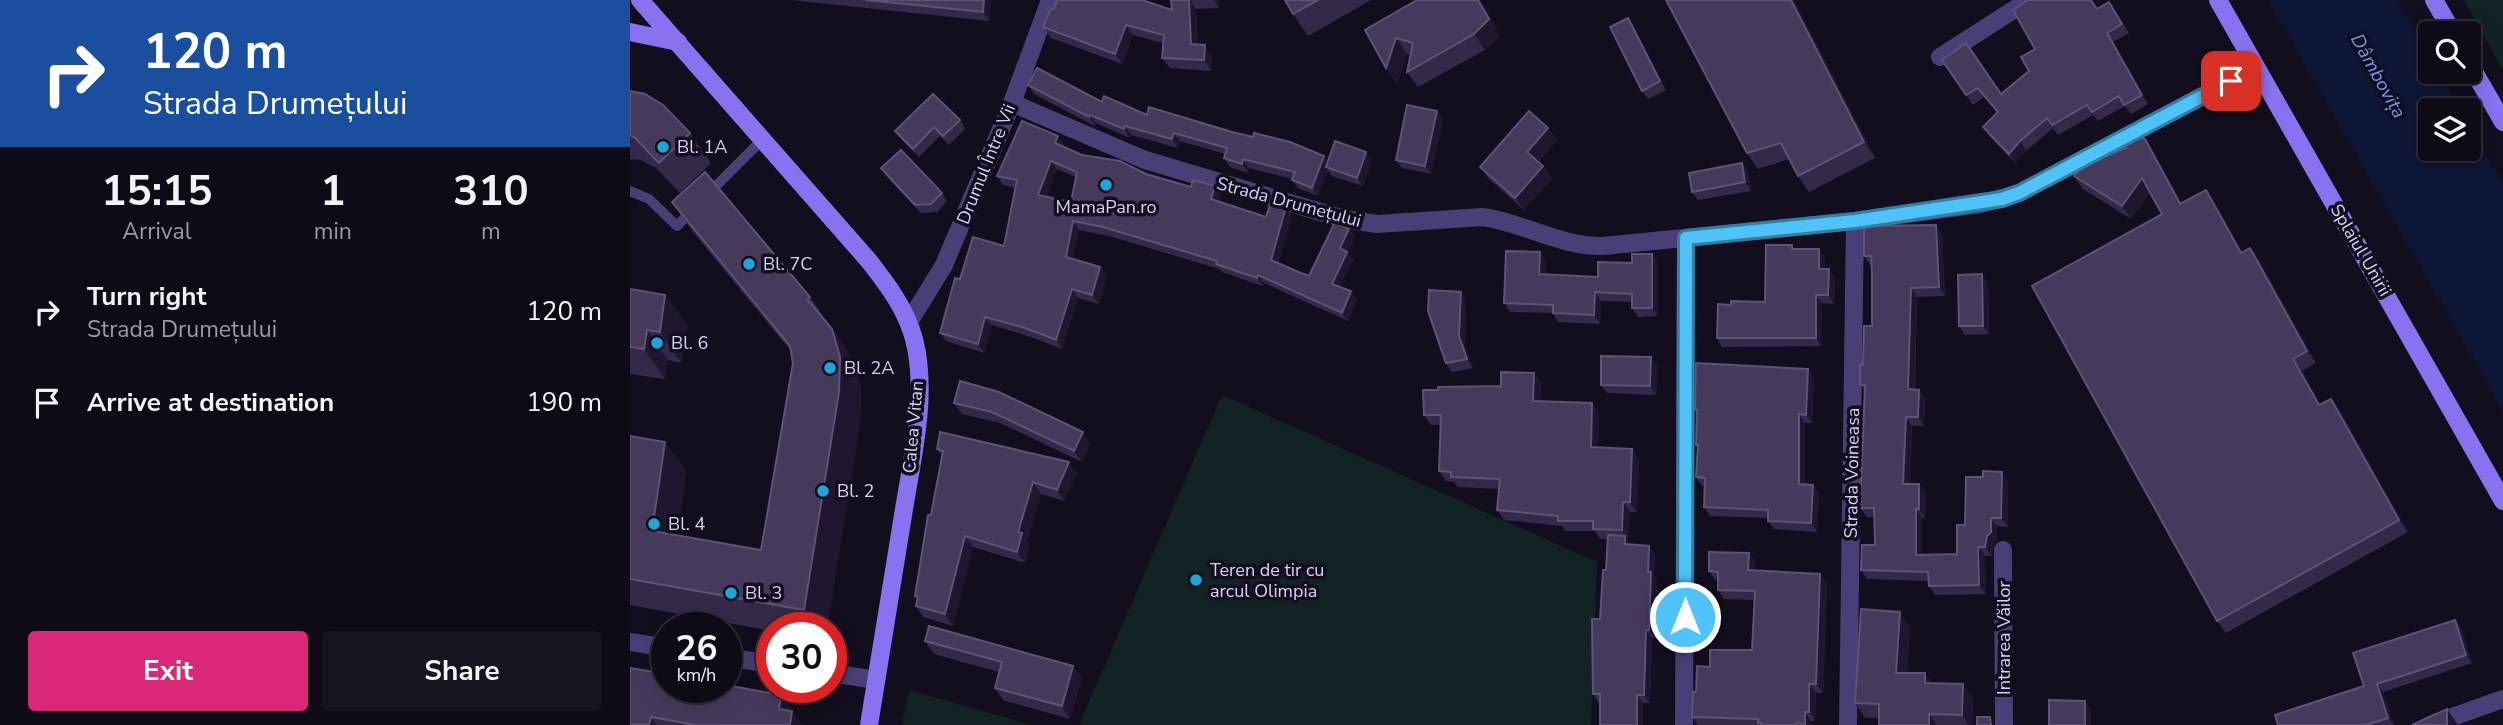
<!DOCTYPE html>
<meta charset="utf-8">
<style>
:root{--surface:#0e0a16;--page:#17131f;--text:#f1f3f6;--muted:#9b9aa1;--line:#2e2b35;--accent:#db2777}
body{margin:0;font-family:"Nunito Sans",sans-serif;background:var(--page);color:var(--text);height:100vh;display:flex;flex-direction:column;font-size:26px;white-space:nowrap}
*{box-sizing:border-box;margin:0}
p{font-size:23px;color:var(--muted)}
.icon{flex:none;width:38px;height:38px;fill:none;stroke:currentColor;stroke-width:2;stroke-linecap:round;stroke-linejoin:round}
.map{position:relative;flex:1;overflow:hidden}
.details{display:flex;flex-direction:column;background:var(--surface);width:630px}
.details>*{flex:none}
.top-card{background:#1a4fa0;color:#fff;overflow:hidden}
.tools{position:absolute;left:1788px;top:21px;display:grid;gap:14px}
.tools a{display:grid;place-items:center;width:63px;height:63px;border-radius:7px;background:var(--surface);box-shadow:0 4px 18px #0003,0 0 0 2px var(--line);font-size:35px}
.speed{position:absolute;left:21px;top:612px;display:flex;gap:14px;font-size:35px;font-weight:700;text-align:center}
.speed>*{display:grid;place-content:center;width:91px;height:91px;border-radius:50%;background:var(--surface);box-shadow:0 4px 18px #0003,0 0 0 2px var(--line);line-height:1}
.speed small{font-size:18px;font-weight:400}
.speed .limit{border:10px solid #d22;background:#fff;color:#111}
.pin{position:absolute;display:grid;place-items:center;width:60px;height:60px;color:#fff;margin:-30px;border-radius:14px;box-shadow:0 4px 10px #0006}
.me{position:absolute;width:77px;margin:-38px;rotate:0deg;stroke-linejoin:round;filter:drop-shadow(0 0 5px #0008)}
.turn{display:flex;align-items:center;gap:24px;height:147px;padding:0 28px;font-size:32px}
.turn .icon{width:91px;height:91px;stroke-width:2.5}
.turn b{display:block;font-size:49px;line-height:60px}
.eta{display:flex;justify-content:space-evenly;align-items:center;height:119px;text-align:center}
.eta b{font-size:42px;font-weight:700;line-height:49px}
.action{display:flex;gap:14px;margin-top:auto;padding:14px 28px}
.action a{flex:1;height:80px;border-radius:7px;background:var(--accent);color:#fff;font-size:28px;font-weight:700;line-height:80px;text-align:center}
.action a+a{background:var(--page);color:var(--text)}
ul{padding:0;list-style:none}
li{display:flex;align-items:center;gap:21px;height:91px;padding:0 28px}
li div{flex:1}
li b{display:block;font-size:26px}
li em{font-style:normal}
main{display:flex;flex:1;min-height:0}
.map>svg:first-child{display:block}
</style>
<main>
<section class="details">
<div class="top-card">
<div class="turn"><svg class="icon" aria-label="right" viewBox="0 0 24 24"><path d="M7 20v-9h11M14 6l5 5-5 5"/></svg><div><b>120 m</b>Strada Drumețului</div></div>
</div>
<div class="eta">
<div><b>15:15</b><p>Arrival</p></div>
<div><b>1</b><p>min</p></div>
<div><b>310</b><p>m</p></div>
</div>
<ul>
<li><svg class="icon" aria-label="right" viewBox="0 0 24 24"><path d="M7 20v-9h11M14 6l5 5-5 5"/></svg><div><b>Turn right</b><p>Strada Drumețului</p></div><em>120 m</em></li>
<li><svg class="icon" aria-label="arrive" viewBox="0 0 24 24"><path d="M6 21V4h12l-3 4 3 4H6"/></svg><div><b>Arrive at destination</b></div><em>190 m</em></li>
</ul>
<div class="action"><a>Exit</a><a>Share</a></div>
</section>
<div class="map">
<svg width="1873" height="725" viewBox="0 0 1873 725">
<rect width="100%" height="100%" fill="#130e1d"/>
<g fill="#122326">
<polygon points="1834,0 1873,0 1873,70"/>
<polygon points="592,395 967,562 961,725 449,725"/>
<polygon points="279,690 402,725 272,725"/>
</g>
<polygon fill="#0e1636" points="1638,0 1767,0 1801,58 1801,72 1808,72 1831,110 1801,110 1801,149 1839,149 1839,125 1873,184 1873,411"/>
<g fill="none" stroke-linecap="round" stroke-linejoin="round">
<g stroke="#4a3e77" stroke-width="10">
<polyline points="0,191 19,199 47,226 62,210"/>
<polyline points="78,194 133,139"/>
</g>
<g stroke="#4a3e77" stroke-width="18">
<polyline points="1310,57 1399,0"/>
<path d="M382 103 515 160 714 219 747 224 853 217C894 223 932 247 973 246L1225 221 1351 204 1389 193 1626 68"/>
<polyline points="279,322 314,265 382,103 420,0"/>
<polyline points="1373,550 1374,725"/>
<polyline points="0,642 37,648"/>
<polyline points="96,657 142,664"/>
<polyline points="201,673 246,680"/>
<polyline points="1054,725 1056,238"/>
<polyline points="1218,725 1225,221"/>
<polyline points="1800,725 1873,699"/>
</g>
<g stroke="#8971ef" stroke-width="18">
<path d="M10 0 239 261C257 284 276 309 284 339 298 393 283 454 274 509 263 581 250 653 239 725"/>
<polyline points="1588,0 1873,501"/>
<polyline points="1804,0 1823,33"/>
<polyline points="0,32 48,42"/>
<polyline points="1839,63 1873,122"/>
</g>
</g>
<g fill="#352949" fill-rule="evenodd">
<polygon points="161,0 361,0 359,21"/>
<polygon points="541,0 589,0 589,8 566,9 568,44 582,55 581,71 540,68 532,58 533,43 503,35 492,64 421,38 413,27 424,9 542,10"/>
<polygon points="655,0 741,0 678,36 663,14"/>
<polygon points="1164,0 1245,158 1179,192 1168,176 1159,159 1128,169 1117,153"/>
<polygon points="1479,2 1499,33 1483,42 1518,104 1501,114 1495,106 1468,121 1463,115 1428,135 1423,128 1396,151 1385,163 1359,136 1353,127 1368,113 1354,97 1343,105 1312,60 1371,94 1399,71 1405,49"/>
<polygon points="998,18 1004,27 1036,90 1018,99 1012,91"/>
<polygon points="735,30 870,35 855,50 788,87 777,72 781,55 777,54 767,84"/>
<polygon points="398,85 472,102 517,115 698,161 742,160 733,186 702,176 698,170 688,196 668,188 662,180 662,179 619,168 618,173 600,167 594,158 595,154 550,141 548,148 501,135 500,138 466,123 465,126 404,94"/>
<polygon points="0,91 60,133 81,163 50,193 26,168 10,160 0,159"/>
<polygon points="807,111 813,119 801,174 772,168 766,160"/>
<polygon points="330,120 335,129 319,145 310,136 289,157 271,139 265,131"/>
<polygon points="918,128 927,140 908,162 913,166 922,179 894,210 859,179 850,167"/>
<path d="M428 136 434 145 433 147 452 155 591 195 589 202 636 217 662 216 648 264 671 273 679 276 719 229 725 237 718 253 723 260 710 287 727 300 718 321 634 283 633 286 592 272 589 269 479 236 449 230 443 259 470 267 477 276 469 304 448 298 432 349 401 337 362 325 354 353 316 341 310 333 330 279 374 246 385 188 373 185 367 176ZM427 169 446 177 441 202 416 197Z"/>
<polygon points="1515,139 1523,151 1552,203 1584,202 1612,252 1620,248 1629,260 1686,363 1672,371 1690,404 1701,399 1710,411 1778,532 1596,633 1587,621 1532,214 1520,192 1501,219 1453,189 1444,176"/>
<polygon points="1112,163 1118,171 1121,191 1068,200 1062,192"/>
<polygon points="251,168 312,193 317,201 307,212 291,213 257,177"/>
<polygon points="42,202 180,297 223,359 231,387 230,422 197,628 142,628 142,631 0,605 0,436 35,442 56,472 47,535 131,550 163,363 161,351 63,232"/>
<polygon points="1312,234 1315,296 1287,297 1285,390 1289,390 1295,399 1294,426 1282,426 1280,484 1289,484 1296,493 1295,518 1292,518 1292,555 1327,554 1335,525 1353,477 1372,472 1378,481 1378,527 1367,526 1367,541 1363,545 1362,556 1355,556 1356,594 1305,595 1299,586 1298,581 1237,579 1231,570 1245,545 1244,517 1237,517 1230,508 1235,392 1230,385 1233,365 1242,326 1242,265 1240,265 1234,256"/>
<polygon points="1162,245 1164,249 1189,249 1195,258 1195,269 1199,269 1205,278 1204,304 1192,303 1191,346 1092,347 1087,338 1101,305 1135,302"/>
<polygon points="910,252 916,261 915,274 968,277 1002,263 1028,263 1028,316 1008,317 1002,308 1002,302 971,301 970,324 928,322 923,313 880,312 874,303"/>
<polygon points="1358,283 1359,334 1335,335 1329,326"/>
<polygon points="0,289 35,295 57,325 51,363 38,360 35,379 0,374"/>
<polygon points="836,300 835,345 843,368 822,372 816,363"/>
<polygon points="1027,366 1026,395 977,393 971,385"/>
<polygon points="904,373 911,383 910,401 969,413 968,447 1009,459 1007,512 1000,512 998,540 1001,544 1025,554 1024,576 1027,581 1025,638 1022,638 1020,703 969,703 963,694 976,570 978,539 970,539 965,531 935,531 932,526 874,520 867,510 869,489 828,487 824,482 816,481 809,471 811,425 801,425 794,415 871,386"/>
<polygon points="1184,377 1182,423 1175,423 1175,485 1183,485 1189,493 1187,532 1144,529 1138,521 1138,518 1080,516 1074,507 1075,486 1072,486 1066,477 1068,448 1066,445 1067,413 1065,410"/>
<polygon points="324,403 453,432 460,444 452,462 370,423 332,414"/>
<polygon points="307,449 439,462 447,473 434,501 411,494 397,540 400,545 395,563 343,547 323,626 293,617 286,606 287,599 285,596 312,456"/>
<polygon points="1119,553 1125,562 1125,571 1197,583 1193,693 1186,693 1185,721 1181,721 1181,725 1068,725 1062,717 1066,692 1080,667 1122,650 1125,600 1094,599 1088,590 1088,580 1085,580 1079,571"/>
<polygon points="1825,620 1831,628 1842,663 1753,692 1764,725 1648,725 1734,686"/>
<polygon points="1280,626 1277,673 1295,673 1302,683 1343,698 1342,725 1249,725 1249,718 1235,718 1225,703"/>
<polygon points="295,641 443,666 452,678 440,719 373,700 365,688 369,672 304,654"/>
<polygon points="0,668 151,695 172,725 0,725"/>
</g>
<g fill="#201630">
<polygon points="354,0 361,0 359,21 353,12"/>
<polygon points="559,0 560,0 566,9 568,54 561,44"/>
<polygon points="584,0 589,0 589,8"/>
<polygon points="848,0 851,0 870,35 855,50 844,34"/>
<polygon points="1161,0 1164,0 1245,158 1234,142"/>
<polygon points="998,18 1004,27 1036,90 1030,81"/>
<polygon points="496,25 503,35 492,64 485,54"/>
<polygon points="1477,33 1483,42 1518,104 1512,95"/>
<polygon points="766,38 777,54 767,84 756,68"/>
<polygon points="575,45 582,55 581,71 574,60"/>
<polygon points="807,111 813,119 801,174 795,166"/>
<polygon points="460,115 466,123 465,126 459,117"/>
<polygon points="495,126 501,135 500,138 494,129"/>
<polygon points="918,128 927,140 906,164 897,152"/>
<polygon points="544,133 550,141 548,148 542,139"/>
<polygon points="428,136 434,145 431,152 425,143"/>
<polygon points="1515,139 1523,151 1559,216 1550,204"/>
<polygon points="1390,141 1396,151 1385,163 1379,154"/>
<polygon points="736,152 742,160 733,186 727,178"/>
<polygon points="694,156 700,164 696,167 698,170 688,196 682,188"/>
<polygon points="613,159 619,168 618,173 612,164"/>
<polygon points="421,161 427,169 414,204 408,195"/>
<polygon points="1112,163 1118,171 1121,191 1115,182"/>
<polygon points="913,166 922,179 894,210 885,198"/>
<polygon points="1512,178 1521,190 1501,219 1492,206"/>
<polygon points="585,186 591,195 588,208 581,199"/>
<polygon points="1576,190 1584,202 1619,265 1611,253"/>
<polygon points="656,207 662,216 647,269 641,260"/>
<polygon points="443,221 449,230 442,266 436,257"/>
<polygon points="1306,225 1312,234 1315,296 1309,287"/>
<polygon points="719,229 725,237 718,253 723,260 708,292 702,284 710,248"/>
<polygon points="1620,248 1629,260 1686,363 1677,351"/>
<polygon points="1189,249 1195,258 1195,278 1189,269"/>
<polygon points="910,252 916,261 915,282 909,274"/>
<polygon points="1022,254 1028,263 1028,316 1022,308"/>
<polygon points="470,267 477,276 469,304 462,295"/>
<polygon points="1199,269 1205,278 1204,304 1198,295"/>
<polygon points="1352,274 1358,283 1359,334 1353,326"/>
<polygon points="628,275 634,283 633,286 627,278"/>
<polygon points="1281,288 1287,297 1284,398 1278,389"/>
<polygon points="442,289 448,298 432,349 426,340"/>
<polygon points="721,291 727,300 718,321 712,313"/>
<polygon points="831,292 836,300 835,345 843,368 837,359 829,336"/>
<polygon points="965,292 971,301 970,324 964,315"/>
<polygon points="35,295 57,325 51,363 30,332"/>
<polygon points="1186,295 1192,303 1191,346 1186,338"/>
<polygon points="355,317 362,325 354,353 348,344"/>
<polygon points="202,329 223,359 231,387 230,422 197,628 187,628 174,610"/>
<polygon points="17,330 38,360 35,379 14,349"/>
<polygon points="1021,357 1027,366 1026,395 1020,386"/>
<polygon points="1663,359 1672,371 1698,418 1689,405"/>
<polygon points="1178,369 1184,377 1182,423 1176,415"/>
<polygon points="904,373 911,383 910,411 903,401"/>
<polygon points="1289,390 1295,399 1294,426 1288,417"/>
<polygon points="1701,399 1710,411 1778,532 1769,520"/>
<polygon points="962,403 969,413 968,457 961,447"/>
<polygon points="1169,414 1175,423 1175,493 1169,484"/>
<polygon points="1276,417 1282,426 1280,493 1273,484"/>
<polygon points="453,432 460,444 452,462 444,451"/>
<polygon points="35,442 56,472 43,561 22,531"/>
<polygon points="1002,449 1009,459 1007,512 1000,502"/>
<polygon points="439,462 447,473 434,501 427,490"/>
<polygon points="1372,472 1378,481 1378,527 1371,518"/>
<polygon points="403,482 411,494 397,540 400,545 395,563 387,552 388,532"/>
<polygon points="1289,484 1296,493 1295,518 1289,509"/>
<polygon points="1183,485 1189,493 1187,532 1181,523"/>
<polygon points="993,502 1000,512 999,540 992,530"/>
<polygon points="1286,509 1292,518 1292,564 1286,555"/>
<polygon points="1361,518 1367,526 1367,541 1363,545 1362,556 1355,547"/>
<polygon points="335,536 343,547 323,626 315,614"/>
<polygon points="995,536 1001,544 995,544"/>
<polygon points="1019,546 1025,554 1024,576 1027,581 1025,638 1019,630 1018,572"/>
<polygon points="1348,547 1355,556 1356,594 1349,585"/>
<polygon points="1119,553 1125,562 1125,579 1118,570"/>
<polygon points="1190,574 1197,583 1193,693 1186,684"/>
<polygon points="1270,612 1280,626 1276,687 1266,673"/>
<polygon points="1825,620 1831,628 1842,663 1836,655"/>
<polygon points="1016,630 1022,638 1020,703 1014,695"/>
<polygon points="443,666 452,678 440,719 432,706"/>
<polygon points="1295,673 1305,688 1295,683"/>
<polygon points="1179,684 1186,693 1185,721 1179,712"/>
<polygon points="1333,684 1343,698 1342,725 1339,725 1332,715"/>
<polygon points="1747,684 1753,692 1764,725 1758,718"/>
<polygon points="151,695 172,725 160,725 149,709"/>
<polygon points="1007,695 1013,703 1013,725 1007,725"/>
<polygon points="1455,701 1461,709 1461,725 1455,725"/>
<polygon points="1817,709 1828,725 1817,725"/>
<polygon points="1175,712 1181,721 1181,725 1176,725 1175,724"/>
<polygon points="1299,714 1307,725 1299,725"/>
<polygon points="21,717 26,725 19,725"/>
</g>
<g fill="#463a5c" stroke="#5e5275" stroke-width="2" fill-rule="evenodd">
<polygon points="236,0 354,0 353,12"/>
<polygon points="427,0 512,0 542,10 541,0 559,0 561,44 575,45 574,60 532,58 534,35 496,25 485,54 413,27 421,8 424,9"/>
<polygon points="655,0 688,0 663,14"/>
<polygon points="787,0 848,0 859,19 844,34 777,72 783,43 766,38 756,68 735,30"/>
<polygon points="1036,0 1161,0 1234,142 1168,176 1151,143 1117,153"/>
<polygon points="1398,0 1461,0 1467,9 1479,2 1492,24 1477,33 1512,95 1494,105 1489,96 1462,112 1457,105 1422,125 1417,118 1390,141 1379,154 1353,127 1368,112 1348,88 1336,95 1312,60 1336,43 1371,94 1399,71 1391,57 1405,49 1383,10"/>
<polygon points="998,18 1030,81 1012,91 980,27"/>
<polygon points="407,68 472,102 474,96 517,115 519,107 602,132 623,137 624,133 660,142 694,156 682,188 662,180 665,172 613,159 612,164 594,158 597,148 544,133 542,139 495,126 494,129 460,115 459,117 398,85"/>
<polygon points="0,91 15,94 33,105 60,133 29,163 5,138 0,135"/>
<polygon points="303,94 330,120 313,136 304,127 283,149 265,131"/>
<polygon points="777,105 807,111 795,166 766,160"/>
<polygon points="899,111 918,128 897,152 913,166 885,198 850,167"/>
<path d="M392 121 428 136 425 143 452 155 490 161 516 174 561 187 563 180 585 186 581 199 636 217 641 202 656 207 641 260 671 273 679 276 705 222 719 229 710 248 717 252 702 284 721 291 712 313 628 275 627 278 586 264 587 261 473 227 443 221 436 257 470 267 462 295 442 289 426 340 395 328 355 317 348 344 310 333 325 278 330 279 343 237 374 246 387 180 367 176ZM421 161 447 172 441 202 408 195Z"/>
<polygon points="1505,134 1515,139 1550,204 1576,190 1611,253 1620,248 1677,351 1663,359 1689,405 1701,399 1769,520 1587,621 1402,286 1532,214 1512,178 1492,206 1444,176 1453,165 1496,148 1492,141"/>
<polygon points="705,141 736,152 727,178 696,167"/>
<polygon points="271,150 312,193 301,204 285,205 251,168"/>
<polygon points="1112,163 1115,182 1062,192 1059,173"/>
<polygon points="75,172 180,297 177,299 202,329 210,357 209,392 174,610 0,579 0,436 35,442 22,531 131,550 163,363 160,346 42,202"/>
<polygon points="1306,225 1309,287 1281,288 1278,389 1289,390 1288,417 1276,417 1273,484 1289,484 1289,509 1286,509 1286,555 1327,554 1327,525 1335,525 1336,477 1353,477 1353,471 1372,472 1371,518 1361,518 1361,532 1357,536 1355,547 1348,547 1349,585 1299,586 1298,572 1231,570 1232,545 1245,545 1244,508 1230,508 1235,385 1230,385 1230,365 1233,365 1234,326 1242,326 1242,273 1241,256 1234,256 1234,226"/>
<polygon points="1136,245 1162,245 1162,249 1189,249 1189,269 1199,269 1198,295 1186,295 1186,338 1087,338 1088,304 1101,305 1101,301 1135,302"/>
<polygon points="876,251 910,252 909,274 968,277 968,262 1002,263 1002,254 1022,254 1022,308 1002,308 1002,294 965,292 964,315 923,313 923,305 874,303"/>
<polygon points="1352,274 1353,326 1329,326 1328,275"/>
<polygon points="0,289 35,295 30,332 17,330 14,349 0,347"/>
<polygon points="799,290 831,292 829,336 837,359 816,363 798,311"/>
<polygon points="971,356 1021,357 1020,386 971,385"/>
<polygon points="1066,363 1178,369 1176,415 1169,414 1169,484 1183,485 1181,523 1138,521 1138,510 1074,507 1075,478 1066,477 1068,445 1066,445 1067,410 1065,410"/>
<polygon points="871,372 904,373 903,401 962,403 961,447 1002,449 1000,502 993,502 992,530 963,529 963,521 928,521 928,516 867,510 870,479 821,477 821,472 809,471 811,415 794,415 793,390 808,390 808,387 871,386"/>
<polygon points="330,381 369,392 453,432 444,451 362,412 324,403"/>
<polygon points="310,432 439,462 427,490 403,482 388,532 392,533 387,552 335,536 315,614 286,606 288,597 285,596 298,515 301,515 313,451 307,449"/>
<polygon points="978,535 995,536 995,544 1019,546 1018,572 1021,572 1019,630 1016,630 1014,695 1007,695 1007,725 970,725 970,694 963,694 962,619 970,619 973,570 976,570"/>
<polygon points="1079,552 1119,553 1118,570 1190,574 1186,684 1179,684 1179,712 1175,712 1175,724 1166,723 1166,725 1131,725 1131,723 1128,723 1128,719 1062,717 1063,692 1066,692 1067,666 1080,667 1080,650 1122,650 1125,591 1088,590 1088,572 1079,571"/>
<polygon points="1231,609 1270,612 1266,673 1295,673 1295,683 1333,684 1332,715 1299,714 1299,725 1249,725 1249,704 1225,703"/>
<polygon points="1825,620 1836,655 1747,684 1758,718 1736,725 1648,725 1645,715 1734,686 1723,653"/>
<polygon points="299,626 443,666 432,706 365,688 372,662 295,641"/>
<polygon points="0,668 37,674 37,688 96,688 96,685 151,695 149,709 162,711 160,725 66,725 21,717 19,725 0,724"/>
<polygon points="1419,700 1455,701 1455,725 1419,725"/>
<polygon points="1817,709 1817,725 1782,725"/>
<polygon points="1347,717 1360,717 1361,725 1347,725"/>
</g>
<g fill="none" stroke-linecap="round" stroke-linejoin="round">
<defs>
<polyline id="route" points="1055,617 1056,238 1225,221 1372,199 1389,193 1601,81"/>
</defs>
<use href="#route" stroke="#337fa1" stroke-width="18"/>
<use href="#route" stroke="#4fc3f7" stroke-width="12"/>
</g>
<g fill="#1aa8db" stroke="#130e1d" stroke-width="2.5">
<circle cx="33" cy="147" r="7"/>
<circle cx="476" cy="185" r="7"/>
<circle cx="119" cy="264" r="7"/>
<circle cx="27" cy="343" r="7"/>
<circle cx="200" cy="368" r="7"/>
<circle cx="193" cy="491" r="7"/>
<circle cx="24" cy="524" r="7"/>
<circle cx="566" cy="580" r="7"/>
<circle cx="101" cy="593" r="7"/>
</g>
<g text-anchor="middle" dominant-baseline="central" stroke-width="7" stroke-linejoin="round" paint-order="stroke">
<g font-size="18" fill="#dbcff9" stroke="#130e1d" text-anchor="start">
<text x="47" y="147">Bl. 1A</text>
<text x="476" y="207" text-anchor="middle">MamaPan.ro</text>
<text x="133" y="264">Bl. 7C</text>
<text x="41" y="343">Bl. 6</text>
<text x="214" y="368">Bl. 2A</text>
<text x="207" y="491">Bl. 2</text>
<text x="38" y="524">Bl. 4</text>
<text x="580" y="570">Teren de tir cu<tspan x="580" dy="21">arcul Olimpia</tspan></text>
<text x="115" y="593">Bl. 3</text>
</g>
<g font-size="18" fill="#dbcff9" stroke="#130e1d">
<text transform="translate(356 164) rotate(-68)">Drumul Între Vii</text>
<text transform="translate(659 202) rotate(15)">Strada Drumețului</text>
<text transform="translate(1731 250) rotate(60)">Splaiul Unirii</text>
<text transform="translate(283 427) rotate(-85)">Calea Vitan</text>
<text transform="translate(1222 473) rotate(-89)">Strada Voineasa</text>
<text transform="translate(1374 638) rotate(-90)">Intrarea Văilor</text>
</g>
<g font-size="19" font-style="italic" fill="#699aee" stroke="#130e1d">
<text transform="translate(1748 76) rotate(61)">Dâmbovița</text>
</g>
</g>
</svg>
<div class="tools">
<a><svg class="icon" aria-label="search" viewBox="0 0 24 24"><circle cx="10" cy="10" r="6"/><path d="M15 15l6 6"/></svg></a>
<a><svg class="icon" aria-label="layers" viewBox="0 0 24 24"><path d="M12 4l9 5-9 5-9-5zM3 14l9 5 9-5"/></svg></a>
</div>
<div class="speed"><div>26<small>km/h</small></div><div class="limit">30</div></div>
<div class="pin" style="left:1601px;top:81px;background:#d93025"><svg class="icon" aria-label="arrive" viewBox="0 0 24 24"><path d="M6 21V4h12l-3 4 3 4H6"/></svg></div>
<svg class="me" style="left:1055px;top:617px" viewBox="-20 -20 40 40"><circle r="17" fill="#4fc3f7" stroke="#fff" stroke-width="3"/><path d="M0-11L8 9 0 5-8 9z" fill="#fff"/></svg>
</div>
</main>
